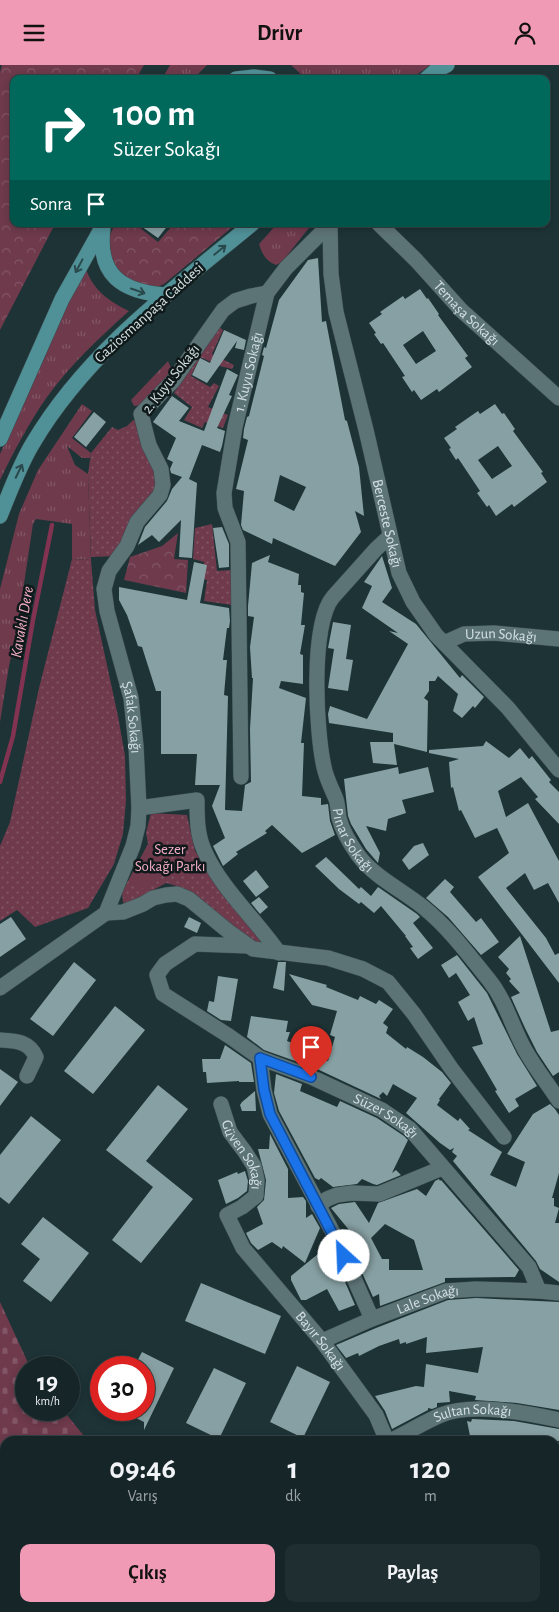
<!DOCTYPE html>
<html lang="tr">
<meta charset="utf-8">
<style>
:root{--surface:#162628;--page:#1f2e30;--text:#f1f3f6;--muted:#9ea5a8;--line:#354345;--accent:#f09ab6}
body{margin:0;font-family:"Alegreya Sans",sans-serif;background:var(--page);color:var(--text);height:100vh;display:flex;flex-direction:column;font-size:19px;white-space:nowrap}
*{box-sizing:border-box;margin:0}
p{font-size:16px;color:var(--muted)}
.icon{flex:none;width:28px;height:28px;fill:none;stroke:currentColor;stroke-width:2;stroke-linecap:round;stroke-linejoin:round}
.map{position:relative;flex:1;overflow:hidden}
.drawer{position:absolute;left:0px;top:1371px;width:560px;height:176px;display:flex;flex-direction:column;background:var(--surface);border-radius:15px 15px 0 0;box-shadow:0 2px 8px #0003,0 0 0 1px var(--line)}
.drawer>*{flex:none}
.banner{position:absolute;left:10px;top:10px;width:540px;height:152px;border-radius:10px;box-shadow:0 2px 8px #0003,0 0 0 1px var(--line);background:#00695c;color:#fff;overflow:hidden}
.speed{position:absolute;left:15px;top:1291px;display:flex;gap:10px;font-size:25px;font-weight:700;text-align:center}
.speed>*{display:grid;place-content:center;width:65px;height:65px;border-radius:50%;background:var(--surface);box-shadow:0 2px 8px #0003,0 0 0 1px var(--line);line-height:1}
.speed small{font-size:12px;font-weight:400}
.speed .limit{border:8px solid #d22;background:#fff;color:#111}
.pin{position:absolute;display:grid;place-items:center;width:42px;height:42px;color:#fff;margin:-51px -21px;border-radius:50% 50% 50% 0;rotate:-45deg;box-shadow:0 0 5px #0007}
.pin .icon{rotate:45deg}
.me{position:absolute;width:55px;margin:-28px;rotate:335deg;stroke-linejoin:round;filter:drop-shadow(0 0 4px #0008)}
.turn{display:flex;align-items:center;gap:18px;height:105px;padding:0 20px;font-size:22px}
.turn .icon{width:65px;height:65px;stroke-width:2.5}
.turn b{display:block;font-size:35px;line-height:42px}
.then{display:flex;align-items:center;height:48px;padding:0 20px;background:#0003;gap:10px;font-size:19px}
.eta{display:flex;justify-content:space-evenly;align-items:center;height:85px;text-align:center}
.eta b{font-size:30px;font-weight:700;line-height:35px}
.action{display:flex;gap:10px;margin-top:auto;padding:10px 20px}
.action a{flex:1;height:58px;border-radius:10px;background:var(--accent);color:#111;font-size:20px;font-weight:700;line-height:58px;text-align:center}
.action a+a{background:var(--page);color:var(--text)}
header{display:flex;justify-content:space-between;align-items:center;height:65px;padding:0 20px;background:var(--accent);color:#111;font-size:22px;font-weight:700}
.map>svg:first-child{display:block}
</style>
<header><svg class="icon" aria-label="menu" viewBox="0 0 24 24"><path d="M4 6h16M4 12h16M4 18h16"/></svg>Drivr<svg class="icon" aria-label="person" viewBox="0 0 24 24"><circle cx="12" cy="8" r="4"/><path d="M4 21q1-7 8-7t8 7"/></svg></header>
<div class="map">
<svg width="559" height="1547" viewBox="0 0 559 1547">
<defs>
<pattern id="grass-tufts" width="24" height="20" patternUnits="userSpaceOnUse" patternTransform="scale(1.25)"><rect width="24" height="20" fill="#6e3a4c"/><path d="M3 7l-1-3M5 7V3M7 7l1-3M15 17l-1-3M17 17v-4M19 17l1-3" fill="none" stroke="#825666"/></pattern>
<pattern id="forest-crowns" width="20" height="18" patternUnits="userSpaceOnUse" patternTransform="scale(1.25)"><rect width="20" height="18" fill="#6e3a4c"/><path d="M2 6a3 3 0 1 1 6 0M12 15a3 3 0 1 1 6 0" fill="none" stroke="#825666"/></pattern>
<pattern id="cemetery-stones" width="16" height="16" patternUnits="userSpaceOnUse" patternTransform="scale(1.25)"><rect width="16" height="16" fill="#6e3a4c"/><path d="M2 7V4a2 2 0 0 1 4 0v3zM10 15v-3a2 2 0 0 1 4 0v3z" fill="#825666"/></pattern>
<pattern id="park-dots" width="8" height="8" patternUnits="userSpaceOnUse" patternTransform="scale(1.25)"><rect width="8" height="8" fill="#6e3a4c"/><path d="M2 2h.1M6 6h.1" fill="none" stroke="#825666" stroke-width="1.8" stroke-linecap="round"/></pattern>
</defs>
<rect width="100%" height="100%" fill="#1d3336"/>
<g fill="url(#grass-tufts)">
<polygon points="170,0 207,0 193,14 162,14"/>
<polygon points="291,0 430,0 411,14 306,14"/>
<path d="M277 159H312L282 197 276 200C266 196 262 189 259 179Z"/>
<path d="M86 204C93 225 110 237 129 246 100 272 70 300 47 332 29 358 14 386 0 415V389L72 229Z"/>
<path d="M168 296 172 305C166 318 149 341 134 341L131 335Z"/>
<polygon points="82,339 92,346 72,373 91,388 90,393 82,393 67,381 75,400 88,409 91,495 72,494 72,459 36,454 33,459 17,565 9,601 0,657 0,524 19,449 38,405"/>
</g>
<g fill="url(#forest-crowns)">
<polygon points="2,0 144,0 136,14 14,14 14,159 55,159 0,265 0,7"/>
<polygon points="115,159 135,159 158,177 174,159 236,159 164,219 155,223 133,220 112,198 109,172"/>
<polygon points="178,468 174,494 188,495 186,528 124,515 130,492 162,481"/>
</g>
<polygon fill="url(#cemetery-stones)" points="0,1237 30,1302 26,1302 26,1345 63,1345 88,1376 5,1376 5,1542 148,1542 151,1547 0,1547"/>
<g fill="url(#park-dots)">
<polygon points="217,260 223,265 212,289 234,300 232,304 220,301 200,292 191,311 210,322 214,318 219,321 208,342 228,350 223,363 205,357 202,363 184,355 192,342 174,328"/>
<polygon points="136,354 152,395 156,423 118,491 91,492 88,409 91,388 112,362 118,365 127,361 132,356"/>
<polygon points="212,459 217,506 231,505 232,540 204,536 207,515 196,512 203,509 204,497 193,494 195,463"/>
<polygon points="72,494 91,495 95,545 118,651 125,691 126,736 123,769 114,799 88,843 35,862 17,845 0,856 0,781 10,757 39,623"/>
<polygon points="151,748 187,750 195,786 224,827 260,872 260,877 256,880 177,821 166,818 135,835 124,838 123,837 122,827 148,779 146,768"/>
</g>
<polygon fill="#6e3a4c" points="148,779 167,788 148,826 129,816"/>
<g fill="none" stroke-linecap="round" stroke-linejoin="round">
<polyline stroke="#823351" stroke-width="4.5" points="0,717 13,671 33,555 52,460"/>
</g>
<g fill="#87a0a3" fill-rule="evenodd">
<polygon points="138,159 169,159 158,173"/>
<path d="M318 193 322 257 326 256 345 355 347 356 359 402 364 451 355 446 361 467 335 501 273 473 272 479 243 465 241 460 244 426 236 424 248 375 243 373 244 364 247 352 249 351 264 291 262 290 264 282 266 283 279 235 308 195ZM280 410 306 422 294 446 274 436Z"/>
<path d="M420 224 427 234 428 233 439 249 438 250 468 291 465 293 472 302 439 327 437 324 421 335 414 325 412 327 402 312 405 311 383 278 381 279 374 269 376 268 369 258 382 249 380 247 403 231 405 234ZM423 266 436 286 416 299 403 280Z"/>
<polygon points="224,265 246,275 244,285 235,283 237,276 207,318 192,310 200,293 210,298"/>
<polygon points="227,304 238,310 229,330 232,331 217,363 225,366 222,381 220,387 202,380 189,414 197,418 192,493 179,492 181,455 159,477 152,470 138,480 145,462 167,436 172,424 182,412 171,408 170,404 173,397 167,394 176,373 153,357 172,331 189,343 179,356 204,366"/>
<path d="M495 339 502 349 504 348 515 364 513 366 543 407 541 408 547 417 514 442 512 439 496 451 489 440 487 442 477 428 480 426 458 393 456 395 449 384 451 383 444 373 457 364 455 362 478 346 480 349ZM498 381 512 401 492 414 478 395Z"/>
<polygon points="94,347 106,357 86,382 74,372"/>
<polygon points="222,462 229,479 229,502 219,503 213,463"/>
<polygon points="270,490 268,497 299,509 298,520 301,520 301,527 304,528 301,560 305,560 300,589 303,590 303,619 281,616 279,623 306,633 301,678 304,678 302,731 321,733 321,740 328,739 330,756 335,770 302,788 272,760 265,766 267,768 236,787 238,789 223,801 213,781 225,773 212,741 220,720 195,720 197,689 161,689 161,626 156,626 142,582 138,581 127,550 119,535 119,522 187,535 194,497 207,500 200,538 229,543 230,556 229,563 227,563 223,595 227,595 224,630 228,631 225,745 242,746 245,720 251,717 250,664 253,613 252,613 250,582 254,552 248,551 248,541 252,498"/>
<polygon points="382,491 392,523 382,537 416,559 460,613 462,610 484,632 475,643 473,641 462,653 453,646 458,629 438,611 435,616 429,616 429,626 424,633 428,636 427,687 394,679 397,700 373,698 370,677 393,677 393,668 329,658 328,649 330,641 367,654 408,579 389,566 398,568 362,543 372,521 364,517"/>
<polygon points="333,557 351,560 346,594 353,595 348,626 328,623 334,584 328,583"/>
<polygon points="486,676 509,693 520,683 529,694 532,691 551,715 549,717 559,727 559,759 535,734 538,732 521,712 498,726 506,752 528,738 559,796 559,838 548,818 534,825 525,808 506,823 546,873 555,890 559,888 559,918 478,812 509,788 497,763 475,773 461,745 459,746 453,722 451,723 449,697 459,694 429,688 429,685 483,681"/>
<polygon points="398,702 399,709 428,702 434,727 402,735 406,748 388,754 386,766 366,761 380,788 378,798 366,784 351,759 348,751 344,714"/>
<polygon points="423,778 429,790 409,805 402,795 414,781"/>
<polygon points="326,792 359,824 361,822 371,831 378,822 417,849 420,852 413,858 433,883 418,894 410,883 413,882 405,871 406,871 381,841 374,848 361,837 359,839 339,824 315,801"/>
<polygon points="256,805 269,822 256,832 243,816"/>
<polygon points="445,814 454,822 450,827 476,857 481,853 499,877 481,890 448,852 426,833"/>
<polygon points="259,832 268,842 260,849 251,838"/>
<polygon points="11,852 26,874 0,892 0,859"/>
<polygon points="189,852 201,858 197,868 184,862"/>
<polygon points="520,871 551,967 559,965 559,1007 553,1011 537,987 525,963 511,932 520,928 509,916 511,914 506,908 509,904 498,892"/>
<polygon points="457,890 487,928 517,989 537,1021 515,1034 519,1041 509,1048 495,1026 497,1025 472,982 483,979 474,952 468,956 458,937 470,930 456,908 449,913 441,900"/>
<polygon points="74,897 96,915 53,971 30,954"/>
<polygon points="278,897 286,897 284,926 273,923"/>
<polygon points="289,909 327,920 326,922 358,935 360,931 376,939 379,935 393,944 383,958 388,962 386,968 406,984 407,982 423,992 442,1007 451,1018 439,1034 440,1035 437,1040 458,1056 460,1053 470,1064 468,1065 502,1087 490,1110 516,1122 525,1097 507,1089 533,1049 550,1039 555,1044 559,1050 559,1108 552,1133 554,1133 554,1141 559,1143 555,1158 559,1158 559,1217 540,1204 536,1196 453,1096 457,1091 452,1087 454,1083 450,1085 440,1078 406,1048 417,1033 393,1019 387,1031 383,1027 379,1031 381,1034 315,1003 264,985 247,972 251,951 288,956 286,967 290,967 287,976 307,983 306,987 328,996 335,972 330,970 337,946 312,940"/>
<polygon points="218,911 238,914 231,956 221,955 207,946 209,936 214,937"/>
<polygon points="115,941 145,965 93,1029 64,1006"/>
<polygon points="225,980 251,998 254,1017 239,1017 239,1016 207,1018 206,1007 203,1007 202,994 220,994"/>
<polygon points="0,1004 18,1017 0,1041"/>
<polygon points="276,1009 302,1019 300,1026 337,1042 340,1036 377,1053 404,1071 408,1075 392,1108 396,1105 401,1110 377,1120 373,1119 362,1114 357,1119 333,1122 321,1113 319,1115 315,1113 279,1046 274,1028"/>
<polygon points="158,1020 188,1044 146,1096 193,1134 141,1198 112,1175 153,1122 106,1085"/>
<polygon points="255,1026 256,1046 242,1046 240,1040 242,1037"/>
<polygon points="31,1051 61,1075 9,1139 0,1132 0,1090"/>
<polygon points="270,1069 288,1104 288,1133 303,1132 306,1136 306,1153 312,1149 320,1163 305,1198 283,1181 282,1184 272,1177 258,1185 251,1178 246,1168 263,1159 257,1142 264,1135 266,1115 258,1084 269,1084"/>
<polygon points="245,1106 248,1116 247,1126 238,1133 226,1139 218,1115 237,1107 238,1109"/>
<path d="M439 1114 440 1116 441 1115 519 1205 515 1212 445 1213V1217L380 1241 379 1229 373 1232 344 1168 349 1165 331 1143 339 1139 355 1137 369 1158 378 1138 417 1124 426 1131 435 1116ZM385 1159 414 1175 423 1205H389V1194H382L371 1173Z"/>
<polygon points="43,1152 89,1188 51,1237 23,1216 40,1194 21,1179"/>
<polygon points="329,1180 355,1240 339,1246 327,1224 306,1235 301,1235 291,1215 291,1211"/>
<polygon points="201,1218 281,1251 265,1289 185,1256"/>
<polygon points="476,1233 559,1237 559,1345 517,1338 475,1335 476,1331 449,1326 450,1337 437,1338 437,1342 432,1344 428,1343 428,1345 392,1364 385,1346 375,1331 416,1321 424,1322 426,1299 478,1308 483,1282 426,1288 427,1272 406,1279 406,1277 400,1279 399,1274 379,1281 359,1291 358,1288 346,1293 336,1280 376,1263 448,1235"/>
<polygon points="142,1287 174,1303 144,1365 144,1357 120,1345 144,1345 144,1302 134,1302"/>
<polygon points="297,1301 330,1317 303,1373 270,1357"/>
<polygon points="214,1303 246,1318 219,1374 186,1358"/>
<polygon points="472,1354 514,1356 559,1364 559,1376 471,1376 467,1356 471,1357"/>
</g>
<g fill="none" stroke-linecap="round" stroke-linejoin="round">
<defs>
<g id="minor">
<path id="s1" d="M330 159 331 209 336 247 366 365 399 508 413 537 436 570 508 643 559 705"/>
<path id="s2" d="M379 159 416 195 461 245 559 333"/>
<path id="s3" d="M267 228 251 231 235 236 223 245 173 316 141 349 149 380 161 404 163 420 160 430 137 457 127 481 109 506 104 524 107 546 131 633 136 681 139 743 197 735C197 752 197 769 204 785 221 824 255 853 279 888"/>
<path id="s4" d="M390 471 376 484 333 532C310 559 316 667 324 702 326 713 332 724 336 734 338 740 338 747 339 753 342 765 351 780 358 790 374 812 402 825 423 842 449 863 468 889 489 915 506 936 512 962 525 985 535 1003 548 1019 559 1036"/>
<path id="s5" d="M444 578 464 569 494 568 559 574"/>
<path id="s6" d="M241 712 238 477 225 443 224 428 235 362 267 228 286 203 330 159"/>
<polyline points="106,848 123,847 143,839 153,833 166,830 177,829 189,834 228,866 253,884 328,893 363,904 388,917 414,949 451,1003 504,1072"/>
<path id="s7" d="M248 881 195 879 165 899 157 910 163 929 229 971 260 993 311 1012 382 1045 410 1064 529 1202 539 1226 559 1228"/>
<polyline points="0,923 106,848 133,781 138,761 139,743"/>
<path d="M0 975C16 976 29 976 36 992L27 1011"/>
<polyline points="260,993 264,1025 270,1049 337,1175 372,1254"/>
<path id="s8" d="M221 1039 230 1067 245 1087 254 1101 257 1115 256 1131 242 1142 227 1150 243 1183 322 1276 376 1350 387 1376"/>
<polyline points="318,1141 327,1134 337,1130 352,1128 379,1129 442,1103"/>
<path id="s9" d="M322 1276 372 1254 446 1226 476 1224 539 1226"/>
<path id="s10" d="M390 1376C407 1368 424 1357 441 1350 472 1337 527 1348 559 1355"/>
<polyline points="555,1455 559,1456"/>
<polyline points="392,1542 393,1547"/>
<polyline points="478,1542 483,1547"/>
<polyline points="295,1547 296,1542"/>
</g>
<g id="major">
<polyline points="236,14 254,12 270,14"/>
<polyline points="426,14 435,6 447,0"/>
<path d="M103 163C97 210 122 227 166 230"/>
<polyline points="0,374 62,234 104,159"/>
<path d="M0 451C10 427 19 401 33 378 87 287 172 225 252 159"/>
</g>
</defs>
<use href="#minor" stroke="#3b4e50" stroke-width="16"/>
<use href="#major" stroke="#3b4e50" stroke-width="16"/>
<use href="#minor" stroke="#5d7477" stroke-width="15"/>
<use href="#major" stroke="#509097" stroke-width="15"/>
</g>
<defs><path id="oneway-shaft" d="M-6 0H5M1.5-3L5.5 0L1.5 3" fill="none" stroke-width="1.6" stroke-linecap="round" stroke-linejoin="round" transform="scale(1.25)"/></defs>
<g stroke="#2a494c">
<use href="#oneway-shaft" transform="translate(220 185) rotate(-39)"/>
<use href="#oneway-shaft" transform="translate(79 201) rotate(118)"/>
<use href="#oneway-shaft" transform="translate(138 226) rotate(19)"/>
<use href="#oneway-shaft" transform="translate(19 406) rotate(-64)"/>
</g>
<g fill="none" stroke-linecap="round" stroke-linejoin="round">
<defs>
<polyline id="route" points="311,1012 260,993 264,1025 270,1049 344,1191"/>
</defs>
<use href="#route" stroke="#114b97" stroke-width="12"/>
<use href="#route" stroke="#1a73e8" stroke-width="9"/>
</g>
<g text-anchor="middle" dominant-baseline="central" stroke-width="5" stroke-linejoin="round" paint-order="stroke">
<g font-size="15" fill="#d3e0e2" stroke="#10191a">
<text transform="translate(149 248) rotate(-42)">Gaziosmanpaşa Caddesi</text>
<text stroke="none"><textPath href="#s2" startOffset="125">Temaşa Sokağı</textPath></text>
<text stroke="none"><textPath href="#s6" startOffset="410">1. Kuyu Sokağı</textPath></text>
<text transform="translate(171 314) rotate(-52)">2. Kuyu Sokağı</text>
<text stroke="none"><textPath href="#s1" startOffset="306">Berceste Sokağı</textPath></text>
<text stroke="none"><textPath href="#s5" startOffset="59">Uzun Sokağı</textPath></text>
<text stroke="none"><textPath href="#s3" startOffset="509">Şafak Sokağı</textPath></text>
<text stroke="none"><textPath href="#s4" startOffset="336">Pınar Sokağı</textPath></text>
<text stroke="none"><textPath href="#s7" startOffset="378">Süzer Sokağı</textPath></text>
<text stroke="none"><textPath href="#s8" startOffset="56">Güven Sokağı</textPath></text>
<text stroke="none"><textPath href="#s9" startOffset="114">Lale Sokağı</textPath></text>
<text stroke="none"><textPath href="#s8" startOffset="294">Bayır Sokağı</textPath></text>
<text stroke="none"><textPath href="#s10" startOffset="89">Sultan Sokağı</textPath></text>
</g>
<g font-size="15" fill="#f4aec4" stroke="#10191a">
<text x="170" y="784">Sezer<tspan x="170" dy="17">Sokağı Parkı</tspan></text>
</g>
<g font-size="16" font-style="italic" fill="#f5afc5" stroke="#10191a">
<text transform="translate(22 557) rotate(-80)">Kavaklı Dere</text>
</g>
</g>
</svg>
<div class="speed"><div>19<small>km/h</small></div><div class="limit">30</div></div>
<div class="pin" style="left:311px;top:1012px;background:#d93025"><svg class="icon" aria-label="arrive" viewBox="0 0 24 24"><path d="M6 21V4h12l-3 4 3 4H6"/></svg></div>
<svg class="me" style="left:344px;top:1191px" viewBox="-20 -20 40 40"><circle r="19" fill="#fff"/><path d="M0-13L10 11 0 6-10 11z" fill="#1a73e8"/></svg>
<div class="banner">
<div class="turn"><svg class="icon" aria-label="right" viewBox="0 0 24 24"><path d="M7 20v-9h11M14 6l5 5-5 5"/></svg><div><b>100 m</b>Süzer Sokağı</div></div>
<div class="then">Sonra<svg class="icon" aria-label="arrive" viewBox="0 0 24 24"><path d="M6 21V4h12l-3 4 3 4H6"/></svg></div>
</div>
<section class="drawer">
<div class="eta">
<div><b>09:46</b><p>Varış</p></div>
<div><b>1</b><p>dk</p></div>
<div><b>120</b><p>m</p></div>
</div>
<div class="action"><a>Çıkış</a><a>Paylaş</a></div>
</section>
</div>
